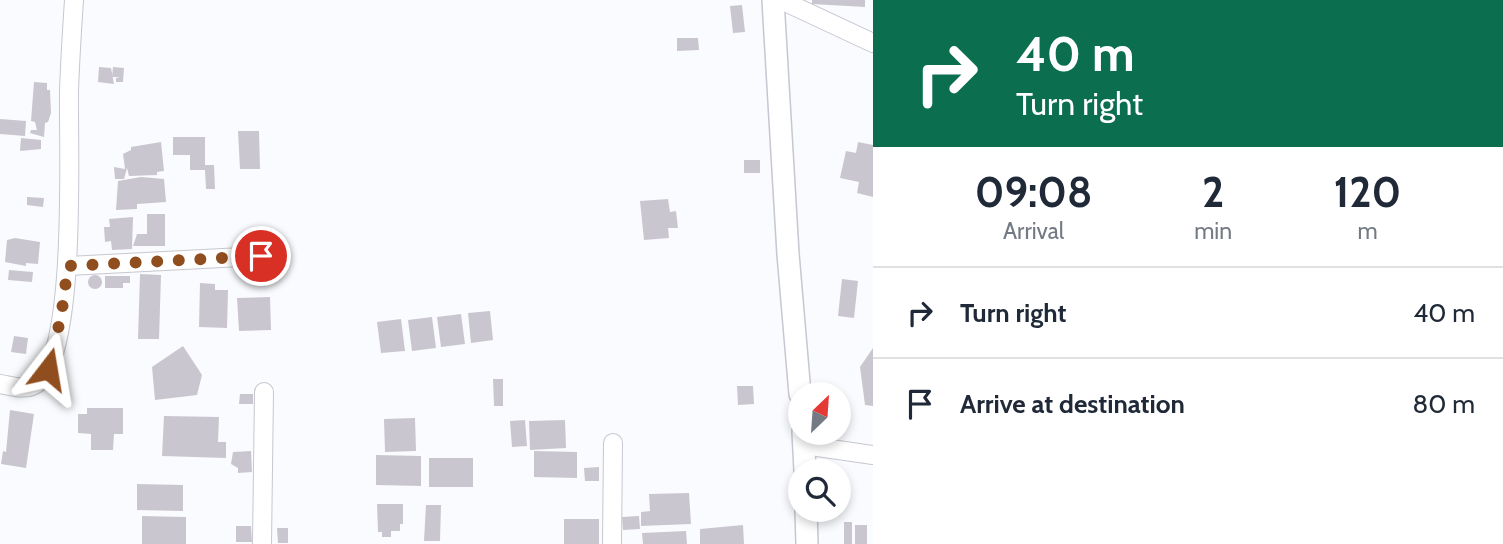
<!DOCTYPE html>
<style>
:root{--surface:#fff;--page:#f6f6f7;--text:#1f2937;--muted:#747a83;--line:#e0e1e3}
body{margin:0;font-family:Cabin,sans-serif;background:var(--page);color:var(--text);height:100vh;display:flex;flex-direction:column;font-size:26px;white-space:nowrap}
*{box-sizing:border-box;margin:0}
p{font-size:23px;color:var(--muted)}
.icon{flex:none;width:38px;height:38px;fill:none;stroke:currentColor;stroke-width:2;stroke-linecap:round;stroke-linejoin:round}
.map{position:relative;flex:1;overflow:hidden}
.panel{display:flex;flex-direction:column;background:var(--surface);width:630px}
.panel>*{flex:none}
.top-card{background:#0b6e4f;color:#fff;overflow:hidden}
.needle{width:46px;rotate:25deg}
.fabs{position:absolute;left:788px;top:382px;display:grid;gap:14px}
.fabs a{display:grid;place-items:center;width:63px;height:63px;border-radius:50%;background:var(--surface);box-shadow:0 4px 10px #0003;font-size:35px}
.pin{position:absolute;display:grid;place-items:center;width:60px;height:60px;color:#fff;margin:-30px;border:4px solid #fff;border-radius:50%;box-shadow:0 2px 7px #0007}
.me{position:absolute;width:77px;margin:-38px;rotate:14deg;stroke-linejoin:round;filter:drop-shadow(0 0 5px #0008)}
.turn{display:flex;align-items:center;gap:24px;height:147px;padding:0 28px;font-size:32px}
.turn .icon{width:91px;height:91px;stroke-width:2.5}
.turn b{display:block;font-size:49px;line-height:60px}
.eta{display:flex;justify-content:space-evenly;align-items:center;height:119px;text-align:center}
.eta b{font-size:42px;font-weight:700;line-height:49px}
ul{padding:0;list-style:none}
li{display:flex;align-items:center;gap:21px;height:91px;padding:0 28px;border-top:2px solid var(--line)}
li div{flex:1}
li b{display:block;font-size:26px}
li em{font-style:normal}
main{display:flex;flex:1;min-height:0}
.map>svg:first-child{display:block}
</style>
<main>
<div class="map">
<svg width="873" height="544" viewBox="0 0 873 544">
<rect width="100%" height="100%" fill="#fafbfe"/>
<g fill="#cac6cf">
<polygon points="812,0 865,0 865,7 812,4"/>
<polygon points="742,5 745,32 733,33 730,6"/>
<polygon points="677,38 698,38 699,50 677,51"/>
<polygon points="99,67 111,68 114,84 98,82"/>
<polygon points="113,67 124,68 123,82 116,82 116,78 120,77 112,77"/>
<polygon points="34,82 47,83 47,90 50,90 51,113 48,122 45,123 44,137 30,133 31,130 37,130 35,122 31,121"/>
<polygon points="0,119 26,121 25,136 0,134"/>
<polygon points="238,131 259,131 260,169 240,169"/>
<polygon points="173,137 205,137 205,165 214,165 215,189 206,189 205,170 190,170 190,155 173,155"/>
<polygon points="21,138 41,140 41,149 20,151"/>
<polygon points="161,142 164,171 157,172 157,175 129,176 127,168 124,179 115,179 114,167 125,169 123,154 131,150 131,147"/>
<polygon points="858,142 873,145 873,197 857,193 859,182 840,178 846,151 856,153"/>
<rect x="744" y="160" width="16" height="13"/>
<polygon points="141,177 164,179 166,202 137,204 137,209 116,210 118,181"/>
<polygon points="27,197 44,198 43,207 27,205"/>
<polygon points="668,199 670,212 676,211 678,228 668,228 669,238 644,240 640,201"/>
<polygon points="147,214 165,214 165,246 133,246 137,234 147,234"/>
<polygon points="133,217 132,249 112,250 111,241 105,242 104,227 110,227 109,219"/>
<polygon points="15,238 40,242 38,264 26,263 26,266 5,262 7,240"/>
<polygon points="9,270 33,272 32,282 8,280"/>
<polygon points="140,274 161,275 159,339 138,339"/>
<circle cx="95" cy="282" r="7"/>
<polygon points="105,276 130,276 130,283 123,283 123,288 105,288"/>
<polygon points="842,279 858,281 854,318 838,316"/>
<polygon points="200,283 215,284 215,290 228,290 227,328 199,327"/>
<polygon points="270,297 271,330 239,331 237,298"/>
<polygon points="490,311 493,340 471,343 468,313"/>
<polygon points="461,314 465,344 441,347 437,317"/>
<polygon points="432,317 436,348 412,351 408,320"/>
<polygon points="401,319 405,351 381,353 377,322"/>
<polygon points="14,336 28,338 26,354 11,352"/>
<polygon points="183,346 202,375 197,395 155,400 152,367"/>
<polygon points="873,348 873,406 865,405 860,367"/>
<polygon points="493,379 503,379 503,406 494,406"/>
<polygon points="737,386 753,386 754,404 738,405"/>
<polygon points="240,394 253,394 253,404 239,404"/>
<polygon points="87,408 123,408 123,434 114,434 113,450 91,450 91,434 78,433 78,414 87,414"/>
<polygon points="10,410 34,414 26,468 1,464 3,451 6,452"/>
<polygon points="164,416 219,417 218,442 226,442 226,458 162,456"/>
<polygon points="415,418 416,451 385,452 384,419"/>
<polygon points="525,420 527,446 512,447 510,421"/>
<polygon points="565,420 566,448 530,450 529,421"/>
<polygon points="251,451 252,472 238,473 238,468 231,464 233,452"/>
<polygon points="534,451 577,452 577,478 534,477"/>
<polygon points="376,455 421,456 421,486 376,485"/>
<rect x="429" y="458" width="44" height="29"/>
<polygon points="599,467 599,481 585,481 584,468"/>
<polygon points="137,484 183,485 183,511 137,510"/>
<polygon points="689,493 691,524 641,526 641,512 650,511 649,494"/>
<polygon points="377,504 403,504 403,524 400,524 400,531 391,531 391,537 382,537 382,532 378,532"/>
<polygon points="426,505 441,505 440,541 424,541"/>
<polygon points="142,516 186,517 186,544 142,544"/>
<polygon points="639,516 640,529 623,530 622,517"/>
<rect x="564" y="519" width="35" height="25"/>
<rect x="844" y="522" width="8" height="22"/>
<polygon points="743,525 744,544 700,544 700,529"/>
<rect x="855" y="525" width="12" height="19"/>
<polygon points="236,526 251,526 252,542 236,542"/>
<polygon points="277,528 288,528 288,543 278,543"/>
<polygon points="686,531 687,544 643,544 642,533"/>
</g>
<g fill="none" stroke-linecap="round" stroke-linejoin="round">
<defs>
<g id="minor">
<polyline points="781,0 873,43"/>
<polyline points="68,266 261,256"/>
<path d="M0 384C12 386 25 391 36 384 78 357 68 142 69 91 70 61 72 30 74 0"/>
<polyline points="804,445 873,455"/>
<polyline points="262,544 264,392"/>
<polyline points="612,544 613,443"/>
</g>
<g id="tertiary">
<polyline points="773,0 788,254 800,394"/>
<polyline points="803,432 805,471"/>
<polyline points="806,509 807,544"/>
</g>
</defs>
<use href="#minor" stroke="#c6c7d0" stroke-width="20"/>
<use href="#tertiary" stroke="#c6c7d0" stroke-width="24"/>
<use href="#minor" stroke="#fff" stroke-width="18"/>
<use href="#tertiary" stroke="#fff" stroke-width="21"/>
</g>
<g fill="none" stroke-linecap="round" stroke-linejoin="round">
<polyline stroke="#904d1e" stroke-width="12" stroke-dasharray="0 21.6" points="48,369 61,317 68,266 261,256"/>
</g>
</svg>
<div class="fabs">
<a><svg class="needle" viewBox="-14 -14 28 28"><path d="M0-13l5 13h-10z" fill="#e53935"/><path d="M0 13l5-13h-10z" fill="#747a83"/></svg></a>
<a><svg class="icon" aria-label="search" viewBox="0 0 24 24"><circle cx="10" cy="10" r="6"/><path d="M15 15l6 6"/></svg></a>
</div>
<div class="pin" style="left:261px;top:256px;background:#d93025"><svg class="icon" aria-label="arrive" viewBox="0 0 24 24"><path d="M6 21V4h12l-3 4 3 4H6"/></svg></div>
<svg class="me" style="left:48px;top:369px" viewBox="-20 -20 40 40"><path d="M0-17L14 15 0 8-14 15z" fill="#904d1e" stroke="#fff" stroke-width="4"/></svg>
</div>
<section class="panel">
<div class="top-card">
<div class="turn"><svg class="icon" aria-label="right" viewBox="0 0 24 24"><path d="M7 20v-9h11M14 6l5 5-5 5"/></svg><div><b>40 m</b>Turn right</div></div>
</div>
<div class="eta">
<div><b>09:08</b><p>Arrival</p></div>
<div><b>2</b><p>min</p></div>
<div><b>120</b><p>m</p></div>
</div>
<ul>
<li><svg class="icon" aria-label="right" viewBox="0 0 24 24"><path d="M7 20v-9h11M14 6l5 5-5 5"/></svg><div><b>Turn right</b></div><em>40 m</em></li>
<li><svg class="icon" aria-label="arrive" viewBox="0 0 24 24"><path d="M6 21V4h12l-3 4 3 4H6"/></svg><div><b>Arrive at destination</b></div><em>80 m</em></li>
</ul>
</section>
</main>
